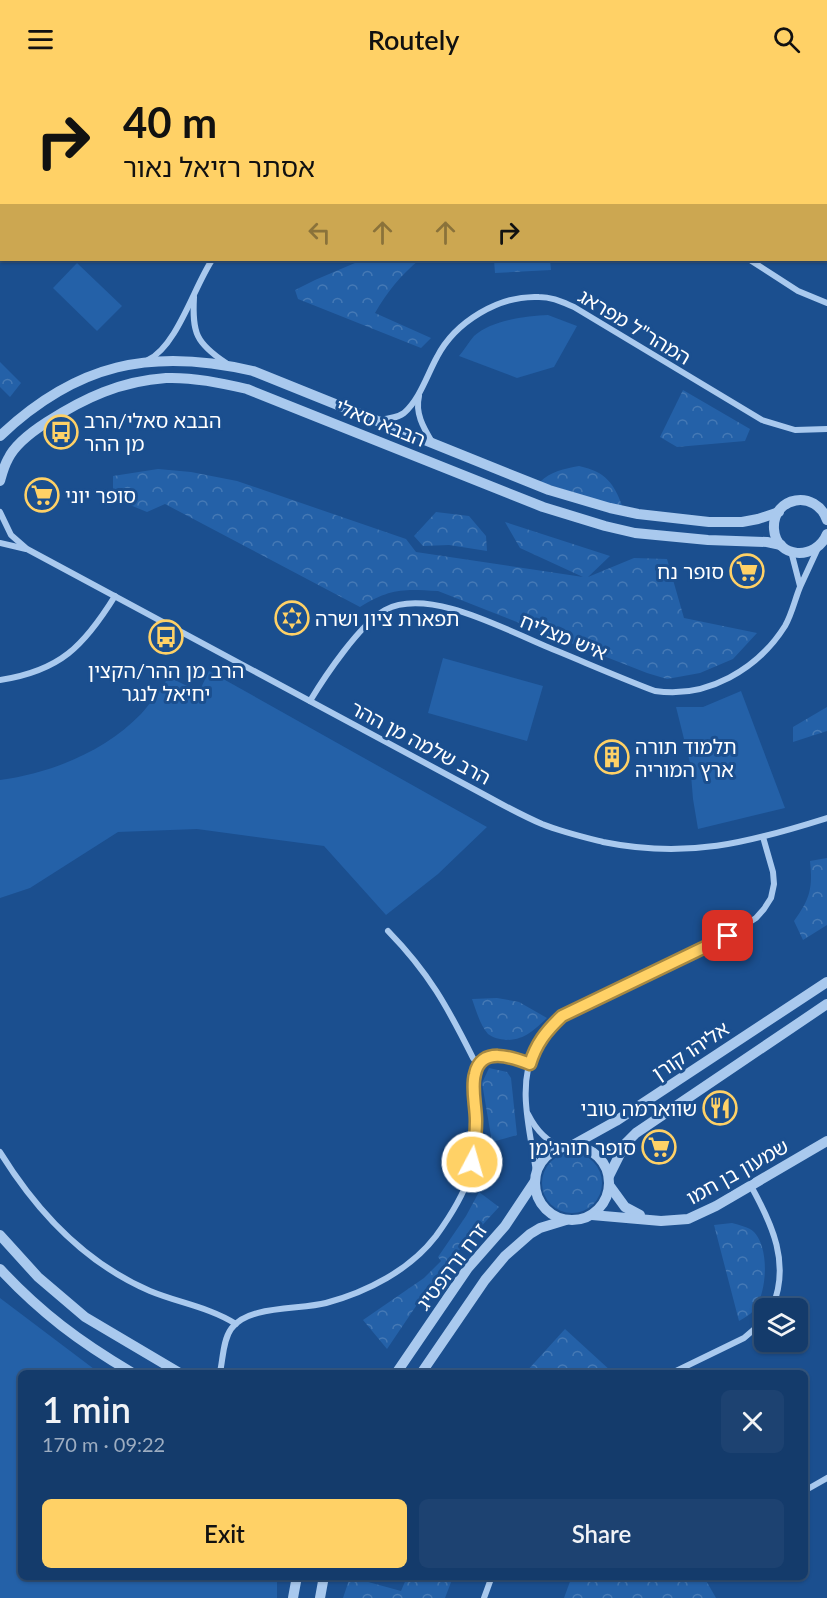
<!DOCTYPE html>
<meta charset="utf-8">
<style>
:root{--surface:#143b6b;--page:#1d4271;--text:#f1f3f6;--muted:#9dadc1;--line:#33557e;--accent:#ffd166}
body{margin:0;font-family:Lato,"Noto Sans Hebrew",sans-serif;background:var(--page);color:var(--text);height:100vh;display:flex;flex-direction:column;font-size:22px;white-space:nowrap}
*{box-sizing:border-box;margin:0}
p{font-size:20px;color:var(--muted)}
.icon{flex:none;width:33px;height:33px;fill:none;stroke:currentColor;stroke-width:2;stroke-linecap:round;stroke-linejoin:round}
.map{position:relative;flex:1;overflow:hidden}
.side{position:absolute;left:18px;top:1292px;width:790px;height:210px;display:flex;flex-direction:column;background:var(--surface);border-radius:9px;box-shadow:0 2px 4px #0004,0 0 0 2px var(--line)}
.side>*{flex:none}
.hud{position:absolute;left:0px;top:0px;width:828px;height:183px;box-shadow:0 2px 4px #0004,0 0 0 2px var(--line);background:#ffd166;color:#111;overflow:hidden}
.tools{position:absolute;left:754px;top:1220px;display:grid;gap:12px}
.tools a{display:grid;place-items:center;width:54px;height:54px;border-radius:9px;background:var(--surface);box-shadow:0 2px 4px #0004,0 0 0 2px var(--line);font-size:30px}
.pin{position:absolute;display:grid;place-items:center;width:51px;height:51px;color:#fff;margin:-26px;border-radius:12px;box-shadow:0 3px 9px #0006}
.me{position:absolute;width:66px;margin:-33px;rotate:6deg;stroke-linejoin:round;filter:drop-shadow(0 0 4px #0008)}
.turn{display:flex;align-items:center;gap:21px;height:126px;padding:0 24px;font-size:27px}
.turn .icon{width:78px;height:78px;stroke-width:2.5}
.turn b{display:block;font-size:42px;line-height:51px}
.lanes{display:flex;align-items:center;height:57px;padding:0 24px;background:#0003;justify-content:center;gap:30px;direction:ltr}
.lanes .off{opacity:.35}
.round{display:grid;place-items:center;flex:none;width:63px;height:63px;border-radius:9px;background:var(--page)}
.summary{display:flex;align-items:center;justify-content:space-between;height:102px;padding:0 24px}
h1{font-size:36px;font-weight:600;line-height:45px}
.cta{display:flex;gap:12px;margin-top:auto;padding:12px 24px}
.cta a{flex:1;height:69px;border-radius:9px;background:var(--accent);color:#111;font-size:24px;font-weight:600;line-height:69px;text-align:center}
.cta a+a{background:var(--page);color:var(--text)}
header{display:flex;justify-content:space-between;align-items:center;height:78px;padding:0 24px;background:var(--accent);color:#111;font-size:27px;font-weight:600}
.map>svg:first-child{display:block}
</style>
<header><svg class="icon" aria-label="menu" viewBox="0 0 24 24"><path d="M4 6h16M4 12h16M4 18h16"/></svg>Routely<svg class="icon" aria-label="search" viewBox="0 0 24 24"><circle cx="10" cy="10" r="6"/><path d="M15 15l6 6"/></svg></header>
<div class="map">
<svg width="827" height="1520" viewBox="0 0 827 1520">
<defs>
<pattern id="forest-crowns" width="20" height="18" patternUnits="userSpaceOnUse" patternTransform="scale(1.5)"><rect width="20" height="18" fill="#2461a8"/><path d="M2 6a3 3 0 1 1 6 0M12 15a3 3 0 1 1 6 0" fill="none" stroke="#4579b5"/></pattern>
</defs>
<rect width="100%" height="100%" fill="#1b4f8f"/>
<g fill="#2461a8">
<polygon points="77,185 122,228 97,253 53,210"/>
<path d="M548 237 577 248 554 289 517 300 459 278C464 272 469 264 474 258 491 242 526 238 548 237Z"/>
<polygon points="443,580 543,608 527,663 428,635"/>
<path d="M209 593 487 749 438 796 386 837 324 768 197 751 118 754 30 810 0 820V702C51 695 104 674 141 636 151 625 160 611 169 599L199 614Z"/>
<polygon points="741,613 785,730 698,751 693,721 690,685 676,629 703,629"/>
<polygon points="0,1220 98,1294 21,1294 21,1498 277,1499 277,1520 0,1520"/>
</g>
<g fill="url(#forest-crowns)">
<path d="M362 182H419C401 197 387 214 375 235L431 260 421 270 298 221 295 212 315 202Z"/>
<polygon points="494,182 550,182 551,192 495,195"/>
<polygon points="0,284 21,305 10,319 0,309"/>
<polygon points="683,312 750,351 745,363 677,369 660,359"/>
<path d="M579 388C606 394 614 405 623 430L540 404C551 393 564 391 579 388Z"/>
<path d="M158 391 191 394 237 403 406 461 416 474 583 499 520 470 505 444 610 478 588 499 634 480 667 481 684 540 757 555 733 581 700 595 667 601 647 595 438 513C403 511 391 510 360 529L165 426 147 434 113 420V398Z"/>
<polygon points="436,434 469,438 486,458 487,473 449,467 423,468 414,458"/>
<polygon points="827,629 827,653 793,664 793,649"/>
<path d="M827 780V847L803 862 794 843C810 821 813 810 810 783Z"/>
<path d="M497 920 519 924 547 940C534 952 525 962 506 962 500 961 493 960 488 956 480 947 476 932 472 921Z"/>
<polygon points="489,990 507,994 511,1000 517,1057 492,1064 482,1005"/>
<circle cx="572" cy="1105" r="30"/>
<polygon points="479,1114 499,1129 439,1194 387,1271 363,1242 424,1200 441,1183 438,1179 466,1138"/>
<path d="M732 1145C739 1147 749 1149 754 1154 770 1171 767 1215 754 1232 750 1237 744 1240 739 1243L714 1147Z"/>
<polygon points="565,1251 612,1294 526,1294"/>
<polygon points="572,1498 704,1499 716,1520 564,1520"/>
<polygon points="350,1499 401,1513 407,1499 453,1499 445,1520 343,1520"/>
</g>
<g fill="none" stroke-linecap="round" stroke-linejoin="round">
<g stroke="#a9c9ee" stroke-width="6">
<polyline points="706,0 711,2"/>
<polyline points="645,2 648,0"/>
<polyline points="826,68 827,68"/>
<polyline points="750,182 798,213 827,225"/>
<path d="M194 219C192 255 196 265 226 285"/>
<path d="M148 282C177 268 194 209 212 182"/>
<path d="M419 318C415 335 423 349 432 364"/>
<path d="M378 342C387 341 397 340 404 335 420 321 427 297 437 279 455 244 499 217 539 219 552 219 562 224 574 229L762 342 795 352 827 351"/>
<path d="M0 434 11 457 27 471 481 715C501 726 521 737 542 746 562 754 583 759 603 764 687 781 748 765 827 740"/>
<polyline points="0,465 26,471"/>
<polyline points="791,473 800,508"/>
<path d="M0 602C60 593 84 568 115 518"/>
<path d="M310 623C325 598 360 546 385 532 428 509 504 551 545 568 582 583 618 599 655 613 707 621 758 591 785 548 792 536 795 521 800 509 806 496 812 483 818 470"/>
<path d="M388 853C429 895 447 928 473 980L479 988"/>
<path d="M528 1036C536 1052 546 1064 563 1069"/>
<path d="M0 1074C37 1134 85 1185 150 1213 179 1225 209 1229 236 1246"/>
<path d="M536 1094C531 1055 516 1009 535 970 541 958 552 948 562 938L728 858 756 840 764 831 771 820 774 806 773 794 763 759"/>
<path d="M751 1108C772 1146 791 1186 772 1230"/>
<path d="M220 1294C223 1281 223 1262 231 1251 247 1227 300 1232 326 1225 367 1214 410 1192 436 1158 449 1140 463 1119 469 1098 475 1082 476 1061 476 1044 476 1027 468 1001 480 987 493 970 514 980 530 986"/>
<polyline points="674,1294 744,1260 765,1242"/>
<polyline points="806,1412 827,1400"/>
<polyline points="484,1520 492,1498"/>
</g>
<g stroke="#a9c9ee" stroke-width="10">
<path d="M0 358C76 286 151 269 253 293L549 412 610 430 638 436 709 444H742L758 441 779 434"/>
<path d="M0 403C2 396 4 388 8 381 15 366 33 353 47 344 84 320 121 303 166 300 193 299 221 305 247 311L543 429 605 448 635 455 708 462 767 464 781 467"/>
<path d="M827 442C816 411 772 418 774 451 776 481 816 483 827 456"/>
<circle cx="572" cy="1105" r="37"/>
<polyline points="571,1068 616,1043 827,904"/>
<polyline points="609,1098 625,1066 636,1055 827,926"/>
<polyline points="609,1107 625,1129 640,1137"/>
<polyline points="592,1137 661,1143 688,1141 716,1128 827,1063"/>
<polyline points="0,1157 38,1199 85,1239 178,1294"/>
<path d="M0 1191C41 1235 80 1264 131 1294"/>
<polyline points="397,1294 468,1190 505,1148 535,1103"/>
<polyline points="422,1294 485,1202 505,1178 530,1156 540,1150 566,1142"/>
<polyline points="293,1520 297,1498"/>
<polyline points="320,1520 324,1498"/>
</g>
</g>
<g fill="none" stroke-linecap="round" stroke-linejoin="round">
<defs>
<path id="route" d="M472 1084C474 1071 476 1056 476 1043 476 1028 471 1010 475 996 481 968 512 979 530 986 536 966 546 953 562 938L728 858"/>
</defs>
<use href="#route" stroke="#a68842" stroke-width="15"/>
<use href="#route" stroke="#ffd166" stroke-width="10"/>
</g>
<defs>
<symbol id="bus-ring" viewBox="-11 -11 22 22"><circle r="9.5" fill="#1b4f8f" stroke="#ffd166" stroke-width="1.5"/><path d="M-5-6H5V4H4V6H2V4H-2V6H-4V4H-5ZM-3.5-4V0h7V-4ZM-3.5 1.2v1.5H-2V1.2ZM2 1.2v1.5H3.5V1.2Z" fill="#ffd166"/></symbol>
<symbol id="supermarket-ring" viewBox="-11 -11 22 22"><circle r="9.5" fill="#1b4f8f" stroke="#ffd166" stroke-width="1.5"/><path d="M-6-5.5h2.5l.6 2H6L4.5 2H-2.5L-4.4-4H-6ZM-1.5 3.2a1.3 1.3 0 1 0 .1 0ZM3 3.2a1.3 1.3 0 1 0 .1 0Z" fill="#ffd166"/></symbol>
<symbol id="synagogue-ring" viewBox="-11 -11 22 22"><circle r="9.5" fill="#1b4f8f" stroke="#ffd166" stroke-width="1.5"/><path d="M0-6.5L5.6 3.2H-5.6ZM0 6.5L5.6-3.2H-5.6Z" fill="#ffd166"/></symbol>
<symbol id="building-ring" viewBox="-11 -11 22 22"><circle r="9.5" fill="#1b4f8f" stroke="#ffd166" stroke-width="1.5"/><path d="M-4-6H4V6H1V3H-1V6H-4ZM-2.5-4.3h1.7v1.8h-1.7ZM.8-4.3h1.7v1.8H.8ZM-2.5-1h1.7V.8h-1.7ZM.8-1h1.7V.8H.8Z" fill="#ffd166"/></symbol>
<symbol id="restaurant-ring" viewBox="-11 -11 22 22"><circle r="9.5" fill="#1b4f8f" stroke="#ffd166" stroke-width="1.5"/><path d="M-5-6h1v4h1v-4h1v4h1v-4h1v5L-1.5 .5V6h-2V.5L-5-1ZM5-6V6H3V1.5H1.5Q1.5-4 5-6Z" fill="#ffd166"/></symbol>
</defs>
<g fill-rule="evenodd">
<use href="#bus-ring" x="42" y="335" width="38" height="38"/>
<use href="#supermarket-ring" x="23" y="398" width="38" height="38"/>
<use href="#supermarket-ring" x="728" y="474" width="38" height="38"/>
<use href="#synagogue-ring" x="273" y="521" width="38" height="38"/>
<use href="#bus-ring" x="147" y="540" width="38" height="38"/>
<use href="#building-ring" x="593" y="660" width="38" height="38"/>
<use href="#restaurant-ring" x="701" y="1011" width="38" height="38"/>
<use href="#supermarket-ring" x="640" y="1050" width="38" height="38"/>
</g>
<g text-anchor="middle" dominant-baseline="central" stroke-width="6" stroke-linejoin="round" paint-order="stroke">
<g font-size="20" fill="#fff" stroke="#1b4f8f">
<text transform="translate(635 248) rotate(31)">המהר"ל מפראג</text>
<text transform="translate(381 344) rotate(22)">הבבא סאלי</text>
<text transform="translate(564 558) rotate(22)">איש מצליח</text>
<text transform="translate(421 664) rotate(28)">הרב שלמה מן ההר</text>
<text transform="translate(690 972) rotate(-34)">אליהו קורן</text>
<text transform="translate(737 1093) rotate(-29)">שמעון בן חמו</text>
<text transform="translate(451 1188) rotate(-53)">זרח ורהפטיג</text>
</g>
<g font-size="20" fill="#fff" stroke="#1b4f8f" text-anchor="start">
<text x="84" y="342">הבבא סאלי/הרב<tspan x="84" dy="23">מן ההר</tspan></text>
<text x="65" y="417">סופר יוני</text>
<text x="724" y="493" text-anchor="end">סופר נח</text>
<text x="315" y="540">תפארת ציון ושרה</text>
<text x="166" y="592" text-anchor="middle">הרב מן ההר/הקצין<tspan x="166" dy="23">יחיאל לנגר</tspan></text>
<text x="635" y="668">תלמוד תורה<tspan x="635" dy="23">ארץ המוריה</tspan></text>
<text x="697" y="1030" text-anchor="end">שווארמה טובי</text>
<text x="636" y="1069" text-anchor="end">סופר תורג'מן</text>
</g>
</g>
</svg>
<div class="tools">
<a><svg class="icon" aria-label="layers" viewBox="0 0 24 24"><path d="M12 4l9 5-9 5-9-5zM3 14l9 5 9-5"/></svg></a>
</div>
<div class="pin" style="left:728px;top:858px;background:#d93025"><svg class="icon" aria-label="arrive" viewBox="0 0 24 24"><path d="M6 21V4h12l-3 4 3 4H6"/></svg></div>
<svg class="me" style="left:472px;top:1084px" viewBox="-20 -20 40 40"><circle r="17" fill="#ffd166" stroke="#fff" stroke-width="3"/><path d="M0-11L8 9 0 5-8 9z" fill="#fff"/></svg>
<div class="hud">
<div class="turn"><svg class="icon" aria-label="right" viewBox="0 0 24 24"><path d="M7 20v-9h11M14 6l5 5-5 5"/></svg><div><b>40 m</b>אסתר רזיאל נאור</div></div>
<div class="lanes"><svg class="icon off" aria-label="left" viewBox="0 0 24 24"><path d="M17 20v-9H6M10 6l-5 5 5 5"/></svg><svg class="icon off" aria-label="ahead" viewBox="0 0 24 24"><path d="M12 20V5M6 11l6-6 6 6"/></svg><svg class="icon off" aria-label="ahead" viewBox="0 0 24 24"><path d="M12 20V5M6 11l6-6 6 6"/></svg><svg class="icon" aria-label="right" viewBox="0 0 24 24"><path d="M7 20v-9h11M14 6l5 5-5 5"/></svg></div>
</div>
<section class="side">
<div class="summary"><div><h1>1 min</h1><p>170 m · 09:22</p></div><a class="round"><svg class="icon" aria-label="close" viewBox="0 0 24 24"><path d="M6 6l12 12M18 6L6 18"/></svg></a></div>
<div class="cta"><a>Exit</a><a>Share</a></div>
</section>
</div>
